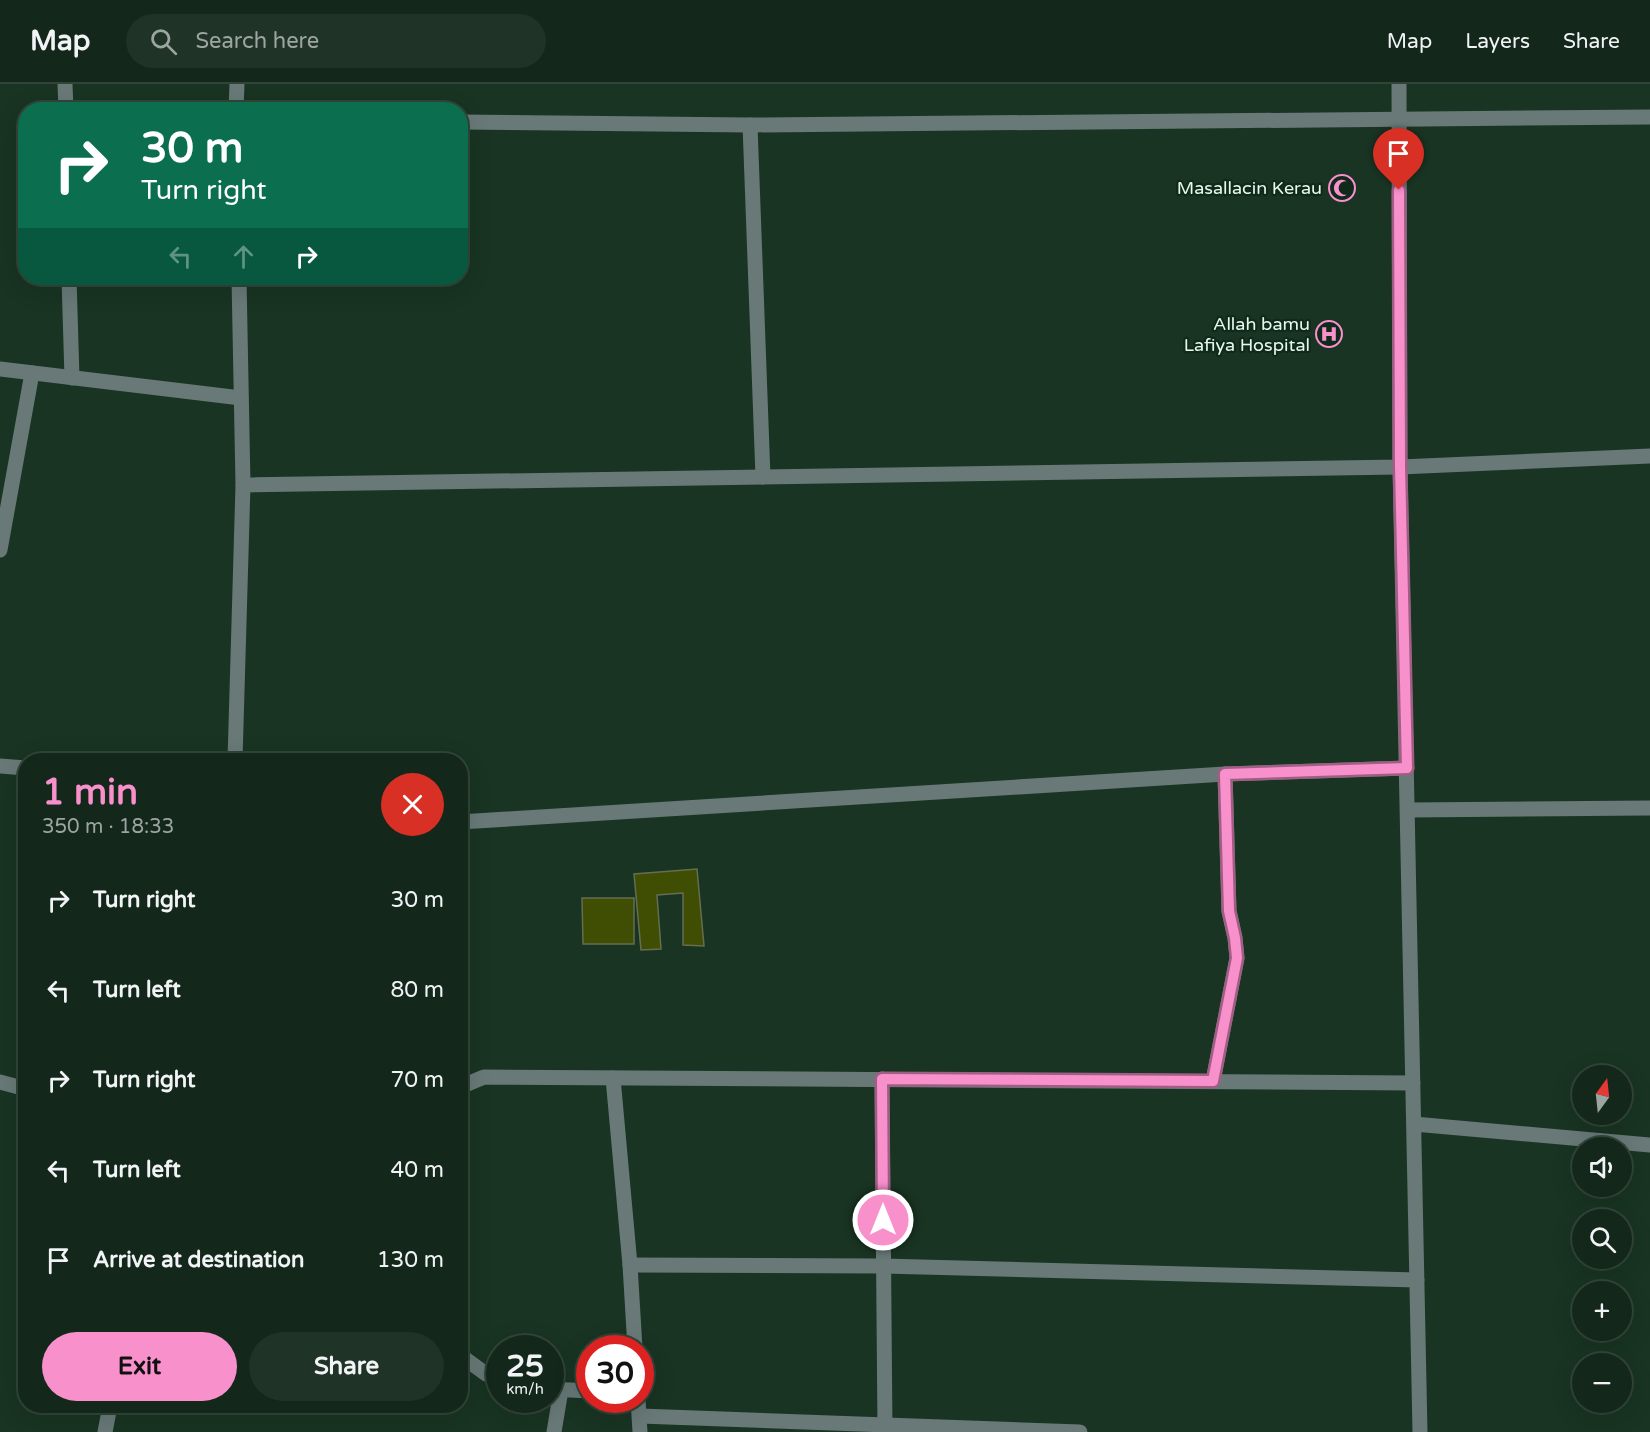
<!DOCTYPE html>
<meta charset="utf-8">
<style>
:root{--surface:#13271a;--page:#203327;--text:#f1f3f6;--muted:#9da5a2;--line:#324439;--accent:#f890cc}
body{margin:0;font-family:"Varela Round",sans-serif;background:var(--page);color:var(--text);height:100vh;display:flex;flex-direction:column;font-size:22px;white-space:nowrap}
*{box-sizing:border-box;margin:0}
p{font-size:20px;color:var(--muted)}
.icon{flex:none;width:33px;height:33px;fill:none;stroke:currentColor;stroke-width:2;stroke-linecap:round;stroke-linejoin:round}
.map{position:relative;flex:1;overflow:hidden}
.details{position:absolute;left:18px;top:669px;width:450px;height:660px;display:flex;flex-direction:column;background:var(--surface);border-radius:24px;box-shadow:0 6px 24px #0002,0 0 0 2px var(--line)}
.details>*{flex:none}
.banner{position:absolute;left:18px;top:18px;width:450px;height:183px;border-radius:24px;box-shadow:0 6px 24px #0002,0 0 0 2px var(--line);background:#0b6e4f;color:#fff;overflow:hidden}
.needle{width:39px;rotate:15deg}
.buttons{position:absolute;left:1572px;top:981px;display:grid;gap:12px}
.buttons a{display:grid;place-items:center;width:60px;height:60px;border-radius:50%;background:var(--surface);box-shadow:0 6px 24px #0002,0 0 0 2px var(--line);font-size:30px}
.speed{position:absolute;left:486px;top:1251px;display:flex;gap:12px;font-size:30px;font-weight:700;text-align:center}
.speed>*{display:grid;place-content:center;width:78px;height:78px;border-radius:50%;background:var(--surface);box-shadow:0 6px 24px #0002,0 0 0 2px var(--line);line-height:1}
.speed small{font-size:15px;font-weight:400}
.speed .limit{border:9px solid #d22;background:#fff;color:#111}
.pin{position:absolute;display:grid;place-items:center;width:51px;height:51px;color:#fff;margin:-62px -26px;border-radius:50% 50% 50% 0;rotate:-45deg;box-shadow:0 0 6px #0007}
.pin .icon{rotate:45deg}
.me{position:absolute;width:66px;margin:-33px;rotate:0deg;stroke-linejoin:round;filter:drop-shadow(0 0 4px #0008)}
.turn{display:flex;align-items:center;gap:21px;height:126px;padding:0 24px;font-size:27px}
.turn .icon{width:78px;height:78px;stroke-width:2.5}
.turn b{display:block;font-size:42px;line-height:51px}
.lanes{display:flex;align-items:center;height:57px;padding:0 24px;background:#0003;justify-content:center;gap:30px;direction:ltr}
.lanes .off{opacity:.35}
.round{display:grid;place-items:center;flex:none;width:63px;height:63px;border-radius:32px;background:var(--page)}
.head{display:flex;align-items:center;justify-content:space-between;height:102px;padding:0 24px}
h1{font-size:36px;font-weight:700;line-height:45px;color:var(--accent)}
.primary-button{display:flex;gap:12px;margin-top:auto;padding:12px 24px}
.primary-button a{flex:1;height:69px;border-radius:36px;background:var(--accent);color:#111;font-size:24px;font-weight:700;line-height:69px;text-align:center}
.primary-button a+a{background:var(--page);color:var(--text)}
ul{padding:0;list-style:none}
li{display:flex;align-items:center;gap:18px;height:90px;padding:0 24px}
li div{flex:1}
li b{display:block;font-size:22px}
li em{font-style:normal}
header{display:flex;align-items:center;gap:36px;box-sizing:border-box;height:84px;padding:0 30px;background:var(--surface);border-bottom:2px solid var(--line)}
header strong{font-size:28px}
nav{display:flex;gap:33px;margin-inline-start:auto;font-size:21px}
.search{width:420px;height:54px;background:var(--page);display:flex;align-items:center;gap:15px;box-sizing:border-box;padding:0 21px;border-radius:33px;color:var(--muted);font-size:22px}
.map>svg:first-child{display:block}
</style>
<header>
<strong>Map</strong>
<div class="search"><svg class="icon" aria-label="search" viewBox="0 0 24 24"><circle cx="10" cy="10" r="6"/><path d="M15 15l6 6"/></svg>Search here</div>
<nav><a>Map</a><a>Layers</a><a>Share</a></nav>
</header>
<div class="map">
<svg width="1650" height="1348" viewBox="0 0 1650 1348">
<rect width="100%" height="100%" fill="#193423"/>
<g fill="#3f4e02" stroke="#656e51" stroke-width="1.5">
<polygon points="697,785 704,862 683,861 683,809 657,811 661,865 641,866 634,790"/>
<polygon points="582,814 634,814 634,860 583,860"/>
</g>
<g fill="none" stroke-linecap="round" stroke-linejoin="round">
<g stroke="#687978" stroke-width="15">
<polyline points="65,0 66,26"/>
<polyline points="1399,0 1400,383 1420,1348"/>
<polyline points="236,26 237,0"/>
<polyline points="460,38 750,41 1650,33"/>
<polyline points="750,41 763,393"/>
<polyline points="69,194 72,294"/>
<polyline points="0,285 241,314"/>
<polyline points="243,401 1400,383 1650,372"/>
<polyline points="0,466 32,289"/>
<polyline points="235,676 243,401 239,194"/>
<polyline points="0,682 26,684"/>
<polyline points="1408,726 1650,724"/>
<polyline points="460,738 1225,690 1407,684"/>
<polyline points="613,994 630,1181 635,1264"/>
<polyline points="882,995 885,1348"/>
<polyline points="1213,997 1237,874 1235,854 1229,827 1225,690"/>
<polyline points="0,998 26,1005"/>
<polyline points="460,1003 484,993 1413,999"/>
<polyline points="1414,1040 1650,1061"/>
<polyline points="630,1181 883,1182 1417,1196"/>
<polyline points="460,1271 486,1290 500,1295"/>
<polyline points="550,1305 590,1307"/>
<polyline points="638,1316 640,1348"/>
<polyline points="640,1332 1080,1348"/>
<polyline points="105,1348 110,1322"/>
<polyline points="554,1348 561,1306"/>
</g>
</g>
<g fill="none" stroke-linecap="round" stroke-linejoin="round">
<defs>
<polyline id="route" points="883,1136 882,995 1213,997 1237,874 1235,854 1229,827 1225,690 1407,684 1400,382 1399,106"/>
</defs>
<use href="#route" stroke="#a15e85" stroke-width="15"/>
<use href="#route" stroke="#f890cc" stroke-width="10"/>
</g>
<defs>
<symbol id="mosque-ring" viewBox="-11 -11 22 22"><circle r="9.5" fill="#0f2a1a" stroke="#f890cc" stroke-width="1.5"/><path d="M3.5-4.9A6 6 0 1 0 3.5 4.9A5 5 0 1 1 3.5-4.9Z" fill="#f890cc"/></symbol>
<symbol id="hospital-ring" viewBox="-11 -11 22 22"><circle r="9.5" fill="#0f2a1a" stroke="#f890cc" stroke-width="1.5"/><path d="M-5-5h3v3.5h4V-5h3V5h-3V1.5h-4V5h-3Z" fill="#f890cc"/></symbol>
</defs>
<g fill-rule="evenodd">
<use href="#mosque-ring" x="1327" y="89" width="30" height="30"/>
<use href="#hospital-ring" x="1314" y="235" width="30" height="30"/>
</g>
<g text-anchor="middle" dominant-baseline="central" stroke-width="4.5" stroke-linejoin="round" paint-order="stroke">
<g font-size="18" fill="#e7f7ec" stroke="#0f2a1a" text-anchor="end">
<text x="1322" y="104">Masallacin Kerau</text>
<text x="1310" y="240">Allah bamu<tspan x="1310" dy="21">Lafiya Hospital</tspan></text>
</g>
</g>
</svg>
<div class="buttons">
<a><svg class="needle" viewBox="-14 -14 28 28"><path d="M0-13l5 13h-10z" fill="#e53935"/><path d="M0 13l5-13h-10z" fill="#9da5a2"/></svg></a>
<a><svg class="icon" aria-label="sound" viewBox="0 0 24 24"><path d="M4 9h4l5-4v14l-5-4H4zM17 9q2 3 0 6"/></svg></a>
<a><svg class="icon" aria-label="search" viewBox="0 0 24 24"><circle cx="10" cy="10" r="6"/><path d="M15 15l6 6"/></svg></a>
<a>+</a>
<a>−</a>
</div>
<div class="speed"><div>25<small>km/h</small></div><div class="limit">30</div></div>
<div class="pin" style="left:1399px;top:106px;background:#d93025"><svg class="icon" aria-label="arrive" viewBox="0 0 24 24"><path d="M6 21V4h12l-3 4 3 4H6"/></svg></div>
<svg class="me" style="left:883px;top:1136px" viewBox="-20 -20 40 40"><circle r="17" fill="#f890cc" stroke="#fff" stroke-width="3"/><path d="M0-11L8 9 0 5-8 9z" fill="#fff"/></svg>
<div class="banner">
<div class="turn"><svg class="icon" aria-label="right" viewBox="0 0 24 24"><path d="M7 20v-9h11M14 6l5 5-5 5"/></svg><div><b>30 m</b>Turn right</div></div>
<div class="lanes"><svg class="icon off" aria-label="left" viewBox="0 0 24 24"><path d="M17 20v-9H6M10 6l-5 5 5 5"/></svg><svg class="icon off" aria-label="ahead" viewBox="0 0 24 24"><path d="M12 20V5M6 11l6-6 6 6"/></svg><svg class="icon" aria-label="right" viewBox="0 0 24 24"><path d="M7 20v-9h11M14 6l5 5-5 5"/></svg></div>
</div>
<section class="details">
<div class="head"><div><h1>1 min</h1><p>350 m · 18:33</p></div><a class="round" style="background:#d93025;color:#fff"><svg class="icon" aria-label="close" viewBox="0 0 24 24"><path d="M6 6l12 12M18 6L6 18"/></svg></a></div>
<ul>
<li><svg class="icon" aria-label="right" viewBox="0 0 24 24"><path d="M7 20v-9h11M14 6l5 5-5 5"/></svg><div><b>Turn right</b></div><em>30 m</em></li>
<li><svg class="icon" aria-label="left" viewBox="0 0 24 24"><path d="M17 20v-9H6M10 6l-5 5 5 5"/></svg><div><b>Turn left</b></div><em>80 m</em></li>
<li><svg class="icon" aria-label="right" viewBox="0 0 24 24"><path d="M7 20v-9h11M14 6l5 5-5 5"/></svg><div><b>Turn right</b></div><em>70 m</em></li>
<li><svg class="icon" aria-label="left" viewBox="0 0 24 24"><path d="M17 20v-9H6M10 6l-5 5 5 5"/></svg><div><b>Turn left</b></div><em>40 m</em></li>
<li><svg class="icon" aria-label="arrive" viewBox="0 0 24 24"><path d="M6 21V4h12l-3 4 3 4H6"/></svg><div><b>Arrive at destination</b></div><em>130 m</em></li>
</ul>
<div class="primary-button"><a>Exit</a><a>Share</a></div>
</section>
</div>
